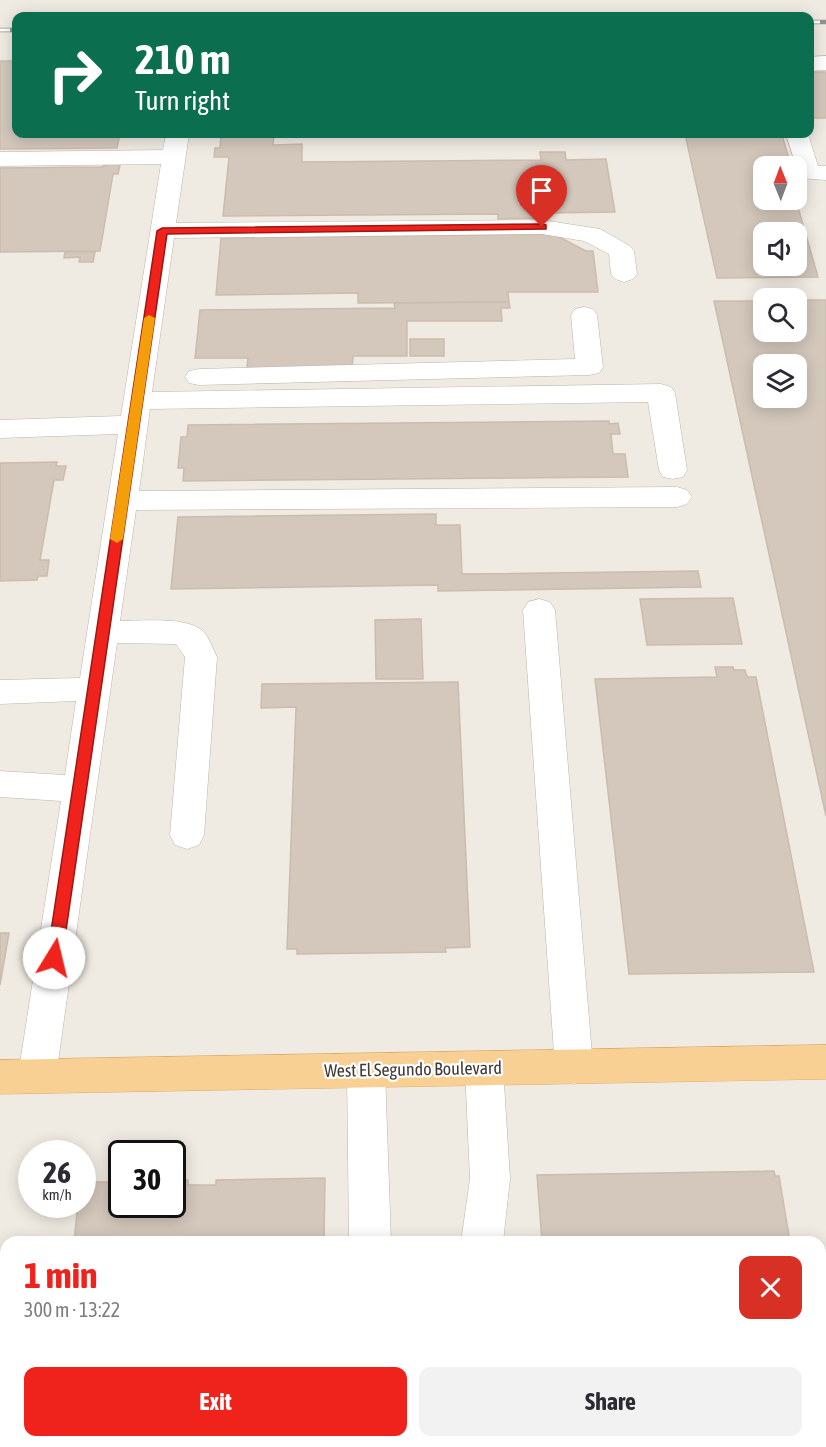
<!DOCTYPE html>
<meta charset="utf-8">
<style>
:root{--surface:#fff;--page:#f2f2f3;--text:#2b2b33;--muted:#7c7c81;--accent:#ef231b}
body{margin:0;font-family:"Asap Condensed",sans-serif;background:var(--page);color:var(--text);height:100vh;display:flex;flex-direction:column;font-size:22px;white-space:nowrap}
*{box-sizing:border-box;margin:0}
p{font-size:20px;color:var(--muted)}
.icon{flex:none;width:33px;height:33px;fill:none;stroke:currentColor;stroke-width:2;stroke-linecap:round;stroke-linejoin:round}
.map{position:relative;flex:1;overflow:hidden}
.drawer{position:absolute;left:0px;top:1236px;width:826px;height:212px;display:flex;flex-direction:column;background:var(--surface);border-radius:18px 18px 0 0;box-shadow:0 3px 15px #0003}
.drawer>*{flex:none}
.guide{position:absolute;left:12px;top:12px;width:802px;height:126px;border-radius:12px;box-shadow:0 3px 15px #0003;background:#0b6e4f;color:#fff;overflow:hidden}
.needle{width:39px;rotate:359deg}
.tools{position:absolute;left:753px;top:156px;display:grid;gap:12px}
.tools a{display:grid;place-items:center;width:54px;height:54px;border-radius:12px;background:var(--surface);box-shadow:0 3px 15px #0003;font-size:30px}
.speed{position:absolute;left:18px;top:1140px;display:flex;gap:12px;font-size:30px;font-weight:700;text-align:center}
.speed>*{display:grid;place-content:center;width:78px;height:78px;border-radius:50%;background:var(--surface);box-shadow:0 3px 15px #0003;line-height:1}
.speed small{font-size:15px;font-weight:400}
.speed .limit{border:3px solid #111;border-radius:9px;background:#fff;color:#111}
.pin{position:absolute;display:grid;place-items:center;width:51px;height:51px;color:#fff;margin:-62px -26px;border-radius:50% 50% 50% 0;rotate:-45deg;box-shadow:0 0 6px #0007}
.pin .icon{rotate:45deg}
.me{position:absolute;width:66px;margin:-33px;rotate:9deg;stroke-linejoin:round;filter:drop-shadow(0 0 4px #0008)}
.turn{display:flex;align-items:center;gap:21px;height:126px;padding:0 24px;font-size:27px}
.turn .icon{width:78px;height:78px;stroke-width:2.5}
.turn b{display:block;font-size:42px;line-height:51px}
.round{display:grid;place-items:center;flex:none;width:63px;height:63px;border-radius:12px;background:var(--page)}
.summary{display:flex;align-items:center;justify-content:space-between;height:102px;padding:0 24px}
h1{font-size:36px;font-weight:700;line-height:45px;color:var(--accent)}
.primary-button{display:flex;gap:12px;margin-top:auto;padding:12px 24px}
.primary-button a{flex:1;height:69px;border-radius:12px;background:var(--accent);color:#fff;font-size:24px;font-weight:700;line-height:69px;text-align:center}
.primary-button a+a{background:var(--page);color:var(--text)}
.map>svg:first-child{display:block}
</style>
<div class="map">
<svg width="826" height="1447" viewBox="0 0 826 1447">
<rect width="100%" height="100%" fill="#f0ebe2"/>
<g fill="#d4c8bc" stroke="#cbbcac" stroke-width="1.5" fill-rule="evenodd">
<polygon points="16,58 16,134 120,134 117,148 0,149 0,61 16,61"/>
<rect x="810" y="72" width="16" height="46"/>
<polygon points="221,134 274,134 273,145 302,144 302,162 541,160 540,152 565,152 566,160 606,159 615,212 548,213 549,218 498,219 498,214 223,216 229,157 214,157 215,148 220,148"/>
<path d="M685 134H777L782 135 791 166H764V200H796V186L801 200H796L818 277 717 278ZM764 232H796V266H764Z"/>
<polygon points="114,163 120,166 118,174 113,174 100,251 0,252 0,168 101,167"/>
<polygon points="553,234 586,251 593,251 598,292 508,292 509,302 358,303 358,293 216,295 221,238"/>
<polygon points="65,252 95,252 93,262 79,262 80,257 64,258"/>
<path d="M796 300H826V816L714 301H764V332H796ZM764 364H796V398H764Z"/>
<polygon points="509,302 510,308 501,308 502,321 407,321 407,356 353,356 352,368 247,368 248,358 195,358 200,310 395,308 394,303"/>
<rect x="410" y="339" width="34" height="17"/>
<polygon points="609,421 609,424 618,423 620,434 611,434 613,454 625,454 628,477 183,481 184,468 178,468 181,437 187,437 188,425"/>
<polygon points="57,462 56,466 66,466 63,480 54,480 40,560 49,560 47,576 38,576 37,580 0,581 0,463"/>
<polygon points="436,514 436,525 460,525 462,574 698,571 701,587 438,591 438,585 171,589 178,517"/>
<polygon points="733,598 742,644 647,645 640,599"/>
<polygon points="421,619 423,679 376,679 375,620"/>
<polygon points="715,667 733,667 734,670 745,670 747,677 756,677 814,972 629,974 595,679 717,677"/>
<polygon points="458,682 470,947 445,948 446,952 297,954 297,949 287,949 296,707 261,708 262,684"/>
<polygon points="0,933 9,933 0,985"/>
<polygon points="774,1171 775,1176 779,1176 790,1242 542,1242 537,1175"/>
<polygon points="325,1178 324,1242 74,1242 78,1204 82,1204 82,1182 122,1182 122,1204 172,1204 172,1180 188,1180 188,1185 216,1185 216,1180"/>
<polygon points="820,1426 824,1447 556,1447 555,1442 820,1442"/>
<rect x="52" y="1442" width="269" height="5"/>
</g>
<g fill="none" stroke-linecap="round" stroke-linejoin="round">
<defs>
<g id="minor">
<polygon points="826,56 826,70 810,71 810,57"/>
<path d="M166 134H189L176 223 542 220 600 229 630 246 634 251 637 274 633 279 624 282 615 279 611 274 609 254 584 241 542 234 174 238 152 392 661 384 671 387 675 393 687 470 683 477 673 479 663 477 659 470 648 402 150 409 139 491 677 487 687 490 692 497 687 504 677 507 136 510 120 621C141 621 189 616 204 632 209 638 213 649 217 657L204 835 199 845 187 849 175 845 170 835 185 657 176 644 117 643 56 1076 51 1088 37 1093 23 1088 18 1076 61 801 0 797V771L65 775 76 701 0 704V680L80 678 118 434 0 438V420L121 416 161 164 0 166V152L163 150Z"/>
<polygon points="786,134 808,134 818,166 826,166 826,180 800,178"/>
<polygon points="584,307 593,309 597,315 603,367 599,373 589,375 199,385 189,383 185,377 189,371 199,369 575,359 571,315 575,309"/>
<polygon points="539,599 550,602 555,610 593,1067 588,1079 574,1084 560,1079 555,1067 523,610 528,602"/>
<polygon points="484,1051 498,1056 503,1068 510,1179 503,1242 461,1242 470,1179 465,1068 470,1056"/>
<polygon points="366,1054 380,1059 385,1071 391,1242 349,1242 347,1071 352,1059"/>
<rect x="350" y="1442" width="44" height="5"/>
<polygon points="469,1442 513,1442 514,1447 470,1447"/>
</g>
<polygon id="major" points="826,1045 826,1079 0,1094 0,1060"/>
</defs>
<use href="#minor" stroke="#beb4a9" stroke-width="1"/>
<use href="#major" stroke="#ddab64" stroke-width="1"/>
<use href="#minor" fill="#fff" fill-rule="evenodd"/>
<use href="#major" fill="#f9d093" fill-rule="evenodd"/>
<defs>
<g id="rail">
<polyline points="810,22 826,22"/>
<polyline points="0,30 16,30"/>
</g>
</defs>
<use href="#rail" stroke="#929292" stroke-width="4.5"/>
<use href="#rail" stroke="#fff" stroke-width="3" stroke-dasharray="10" stroke-linecap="butt"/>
</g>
<polygon fill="#ef231b" stroke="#9b1712" stroke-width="1.5" points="542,224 546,225 546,229 167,234 62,958 60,962 54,964 49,962 47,958 157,231 162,228"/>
<polygon fill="#f59e0b" points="149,315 155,318 123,539 117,543 110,539 144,318"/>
<g text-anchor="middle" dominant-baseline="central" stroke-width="4.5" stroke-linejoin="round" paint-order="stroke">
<g font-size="18" fill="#413a33" stroke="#fff">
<text transform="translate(413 1069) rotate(-1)">West El Segundo Boulevard</text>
</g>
</g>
</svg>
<div class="tools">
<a><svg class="needle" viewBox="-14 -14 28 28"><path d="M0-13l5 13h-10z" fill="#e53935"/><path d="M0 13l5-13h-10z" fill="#7c7c81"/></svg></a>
<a><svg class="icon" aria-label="sound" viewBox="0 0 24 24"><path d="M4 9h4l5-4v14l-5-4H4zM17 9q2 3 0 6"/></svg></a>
<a><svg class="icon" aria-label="search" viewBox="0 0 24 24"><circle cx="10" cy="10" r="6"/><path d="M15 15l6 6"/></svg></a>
<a><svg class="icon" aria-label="layers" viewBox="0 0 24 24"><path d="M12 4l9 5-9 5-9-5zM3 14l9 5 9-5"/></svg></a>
</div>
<div class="speed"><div>26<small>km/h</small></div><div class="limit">30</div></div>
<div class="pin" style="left:542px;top:227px;background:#d93025"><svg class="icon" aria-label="arrive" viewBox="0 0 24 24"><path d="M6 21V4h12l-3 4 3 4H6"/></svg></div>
<svg class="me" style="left:54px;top:958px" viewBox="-20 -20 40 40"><circle r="19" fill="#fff"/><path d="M0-13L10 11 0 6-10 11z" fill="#ef231b"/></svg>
<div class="guide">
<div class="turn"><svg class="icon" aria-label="right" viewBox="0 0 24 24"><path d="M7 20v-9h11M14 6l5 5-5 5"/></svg><div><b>210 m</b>Turn right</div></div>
</div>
<section class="drawer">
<div class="summary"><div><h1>1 min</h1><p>300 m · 13:22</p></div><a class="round" style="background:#d93025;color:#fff"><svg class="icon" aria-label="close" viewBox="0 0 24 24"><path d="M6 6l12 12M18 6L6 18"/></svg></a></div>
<div class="primary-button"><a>Exit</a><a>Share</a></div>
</section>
</div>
